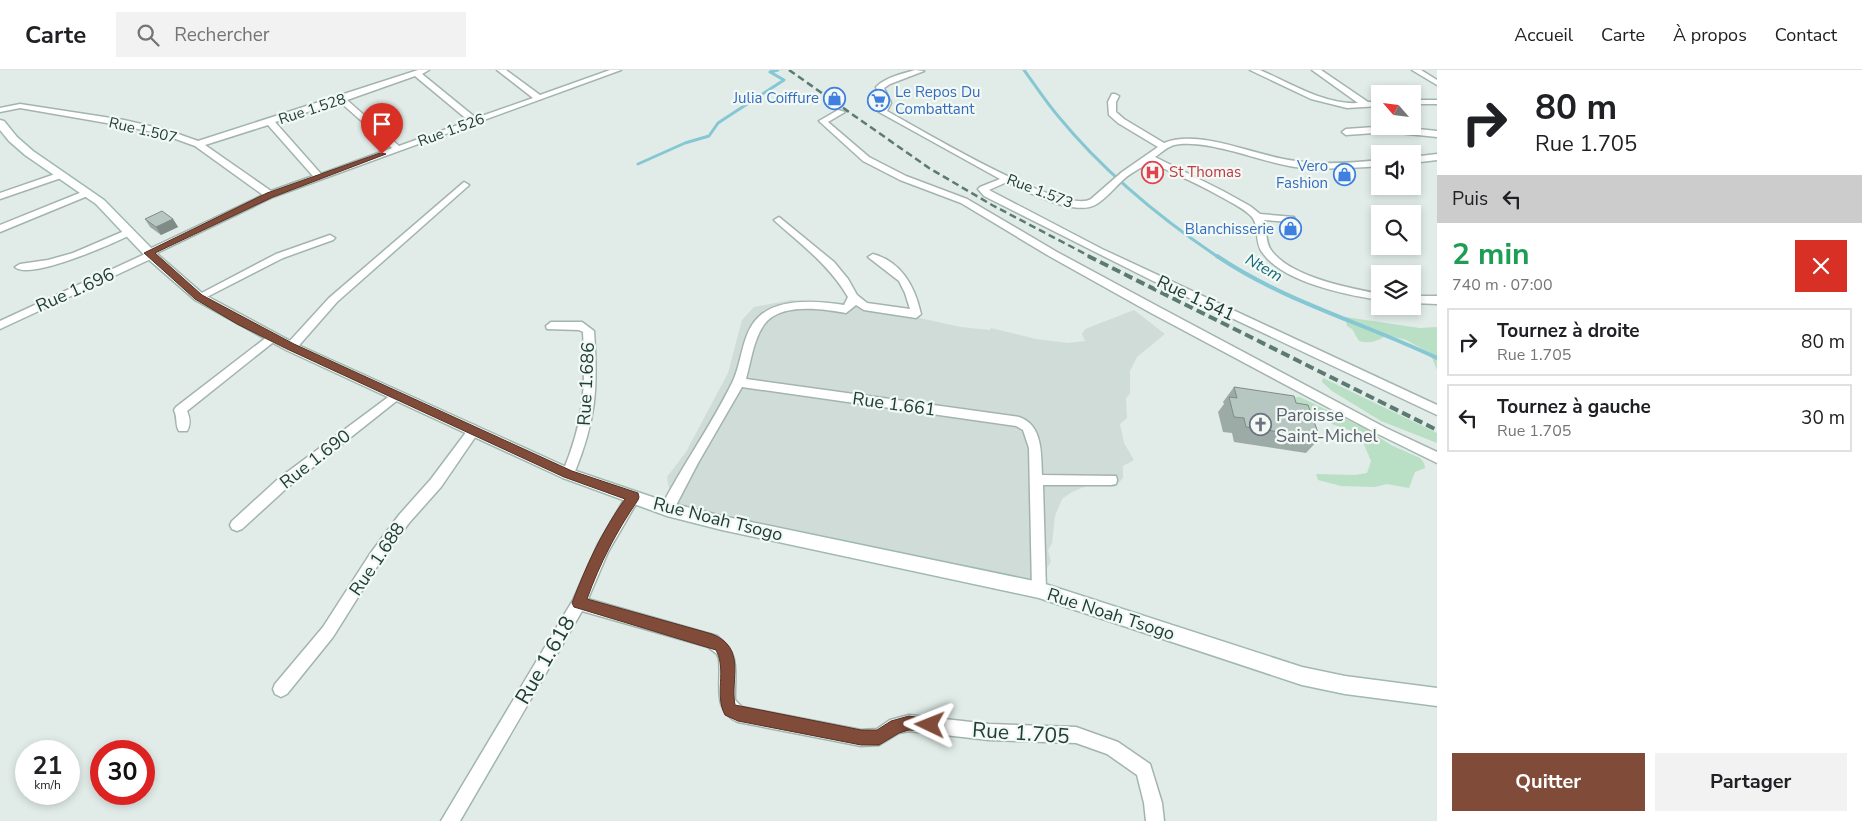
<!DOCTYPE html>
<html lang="fr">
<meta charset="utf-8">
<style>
:root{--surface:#fff;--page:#f2f2f2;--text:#202124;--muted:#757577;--line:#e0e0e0;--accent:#814b39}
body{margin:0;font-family:"Nunito Sans",sans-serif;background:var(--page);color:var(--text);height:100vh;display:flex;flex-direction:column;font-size:19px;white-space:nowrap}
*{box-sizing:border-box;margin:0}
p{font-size:16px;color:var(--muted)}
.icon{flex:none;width:28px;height:28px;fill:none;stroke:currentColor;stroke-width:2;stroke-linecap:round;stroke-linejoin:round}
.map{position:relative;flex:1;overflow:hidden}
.side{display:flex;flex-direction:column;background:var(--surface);width:425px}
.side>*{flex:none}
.hud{background:#fff;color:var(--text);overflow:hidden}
.needle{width:32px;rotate:298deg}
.fabs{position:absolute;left:1371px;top:15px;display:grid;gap:10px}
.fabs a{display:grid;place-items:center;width:50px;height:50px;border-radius:0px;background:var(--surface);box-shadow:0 2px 8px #0003;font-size:25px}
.speed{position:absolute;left:15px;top:670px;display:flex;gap:10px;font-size:25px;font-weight:700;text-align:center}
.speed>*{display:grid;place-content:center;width:65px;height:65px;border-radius:50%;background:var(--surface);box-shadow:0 2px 8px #0003;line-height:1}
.speed small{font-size:12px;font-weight:400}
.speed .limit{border:8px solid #d22;background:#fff;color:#111}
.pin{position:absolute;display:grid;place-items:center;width:42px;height:42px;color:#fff;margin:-51px -21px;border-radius:50% 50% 50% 0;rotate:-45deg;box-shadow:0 0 5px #0007}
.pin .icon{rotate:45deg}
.me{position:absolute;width:55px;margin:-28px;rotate:272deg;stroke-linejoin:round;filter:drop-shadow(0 0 4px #0008)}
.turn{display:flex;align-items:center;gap:18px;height:105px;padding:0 15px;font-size:22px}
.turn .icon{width:65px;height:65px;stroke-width:2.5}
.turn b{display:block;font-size:35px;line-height:42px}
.then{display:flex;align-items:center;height:48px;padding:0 15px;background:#0003;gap:10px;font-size:19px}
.round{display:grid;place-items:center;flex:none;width:52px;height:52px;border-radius:0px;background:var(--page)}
.headline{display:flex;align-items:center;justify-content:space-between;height:85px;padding:0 15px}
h1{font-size:30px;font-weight:700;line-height:38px;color:#1e9e55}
.button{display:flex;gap:10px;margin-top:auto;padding:10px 15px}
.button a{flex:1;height:58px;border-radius:0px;background:var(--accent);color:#fff;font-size:20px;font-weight:700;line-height:58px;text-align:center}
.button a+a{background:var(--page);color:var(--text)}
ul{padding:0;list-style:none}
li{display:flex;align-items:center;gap:15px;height:68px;margin:0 10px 8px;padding:0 5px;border:2px solid var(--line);border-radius:0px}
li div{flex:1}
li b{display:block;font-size:19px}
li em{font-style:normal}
header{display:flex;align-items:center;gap:30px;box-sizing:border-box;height:70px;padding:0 25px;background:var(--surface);border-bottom:1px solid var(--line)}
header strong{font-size:24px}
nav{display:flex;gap:28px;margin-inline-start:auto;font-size:18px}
.search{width:350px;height:45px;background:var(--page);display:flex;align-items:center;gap:12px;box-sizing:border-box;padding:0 18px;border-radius:0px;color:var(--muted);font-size:19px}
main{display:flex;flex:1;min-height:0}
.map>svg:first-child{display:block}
</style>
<header>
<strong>Carte</strong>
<div class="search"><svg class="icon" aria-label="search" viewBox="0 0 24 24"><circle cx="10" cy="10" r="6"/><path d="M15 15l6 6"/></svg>Rechercher</div>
<nav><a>Accueil</a><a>Carte</a><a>À propos</a><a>Contact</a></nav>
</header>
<main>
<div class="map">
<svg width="1437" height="751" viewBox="0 0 1437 751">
<rect width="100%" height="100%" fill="#e1ece8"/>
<polygon fill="#cfdcd7" points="791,230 849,233 862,240 901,244 961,257 990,260 991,258 1036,269 1068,273 1085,271 1082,264 1085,259 1134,240 1165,264 1137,287 1130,301 1130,324 1126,328 1127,348 1120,354 1124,373 1134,390 1123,396 1123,408 1115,417 1089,415 1072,422 1062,429 1055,446 1052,473 1048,480 1051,492 1036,514 961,494 672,436 667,407 686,382 728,303 742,250 754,237"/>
<g fill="#b9dfc4">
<path d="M1345 247 1420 258 1437 257V300L1430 283 1406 270 1387 265C1378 271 1370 274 1359 271L1352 259 1347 256Z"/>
<polygon points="1323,308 1437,363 1437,373 1381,351 1332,321 1322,312"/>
<polygon points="1300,327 1366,359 1391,375 1420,388 1424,393 1425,398 1415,402 1409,418 1387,414 1375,417 1341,416 1318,410 1316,404 1355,405 1367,403 1371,391 1361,367 1349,360 1334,355 1314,343 1295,342 1288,328"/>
</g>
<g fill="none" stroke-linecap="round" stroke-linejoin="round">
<g stroke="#86c7d4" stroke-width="3">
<path d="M1024 0C1035 15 1046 32 1058 46 1103 101 1160 148 1218 187"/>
<polyline points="638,94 685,73 709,66 718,53 784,10 770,2 778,0"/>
</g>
<path stroke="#86c7d4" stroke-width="4" d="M1217 186C1285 232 1364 253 1437 288"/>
<defs>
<g id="minor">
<path d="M418 0H429L422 4 476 48 533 28 497 0H506L540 25 610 0H621L273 127 155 184V187L0 259V251L145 184V181L263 125 195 76 162 64 124 56 20 38 0 42V38L20 34 124 50 167 60 198 71ZM415 6 469 51 399 76 347 30ZM340 32 392 78 321 104 275 52ZM268 55 313 106 271 121 205 75Z"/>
<path d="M915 0 924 1 890 14 884 18 891 33 887 41C918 58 1064 146 1091 129L1122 102 1158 77 1118 53 1109 45 1108 32 1112 24H1115L1119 26 1116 32V42L1124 49 1164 73C1200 58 1257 87 1296 91 1324 95 1352 93 1380 90V96C1352 98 1323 100 1295 97 1261 92 1206 68 1174 75 1167 77 1161 83 1155 87L1223 121 1250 136 1260 144 1294 147V151L1291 152 1264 150C1267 159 1265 172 1271 180 1290 207 1349 218 1380 224V230C1346 225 1282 212 1262 182 1254 171 1260 155 1251 146 1244 139 1234 134 1225 129 1201 115 1175 104 1150 92 1141 98 1132 102 1124 109 1115 117 1106 129 1095 135 1074 146 1027 122 1007 112L989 120 1102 179 1437 335V345L1151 210 984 126 978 119 980 117 1000 109 879 42 878 39 883 33 876 17C886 7 902 4 915 0Z"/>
<path d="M1250 0H1260C1290 13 1325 35 1358 33L1312 0H1321L1368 32H1380V36L1347 38 1311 29Z"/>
<polygon points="1412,0 1421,0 1437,10 1437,15"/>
<rect x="1412" y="30" width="25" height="4"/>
<polygon points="838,40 845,42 828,52 869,87 906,106 967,129 1057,182 1159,237 1386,358 1437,382 1437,393 1378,364 1151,243 1049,186 961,133 900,110 863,91 819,51"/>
<polygon points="1389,56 1437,61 1437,67 1389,62 1346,65 1342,62 1346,59"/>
<polygon points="1437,84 1437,90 1412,93 1412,87"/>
<polygon points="61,102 66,105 64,107 0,129 0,123"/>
<polygon points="464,112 469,115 467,117 337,232 295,280 287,280 285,277 287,274 329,228"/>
<polygon points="87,120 90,121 90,125 0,162 0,155"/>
<path d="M779 147 834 192 848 209 857 225 867 233 910 239 905 223 899 211 868 187 873 184C902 192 915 217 921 244L916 248 864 240 856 235 846 243C824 239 785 233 767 251 754 265 751 291 746 309L1019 347C1043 355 1041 384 1042 405L1116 406 1117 410 1116 414 1111 415H1043L1046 520 1044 525 1039 526 1034 525 1032 520 1029 378 1023 360 1016 356 742 317 698 393 672 443 667 445 662 443 660 439C682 396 711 356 732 313 743 292 741 260 762 244 783 228 819 231 844 235L848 227C830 196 802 175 776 152L774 150Z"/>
<path d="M129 159 134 162 132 164C115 173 29 211 15 197L20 194 48 190 73 183Z"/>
<polygon points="330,165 335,168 333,170 283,188 203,229 195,229 194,227 276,184"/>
<polygon points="1412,226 1437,226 1437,234 1412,233"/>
<path d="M551 252H582L594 261C598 319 596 350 574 404L573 408 568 409 563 408 562 404C584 351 586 320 583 262L579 260 547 259 546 256Z"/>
<path d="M272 263 276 264 278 267 276 270 187 341C190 348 191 354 187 361H179C175 355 178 349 174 340L176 337Z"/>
<polygon points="395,322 401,326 399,329 288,417 242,459 237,461 232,459 230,455 232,451 278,409"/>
<polygon points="474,355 478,357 480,360 478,363 441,417 409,453 380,492 333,567 287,624 281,627 275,624 273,619 275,614 323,557 370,484 399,445 431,409 470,357"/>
<path d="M633 422 638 423 640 427 608 482 588 529 717 566C742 585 734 603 735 630L742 637 861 660 877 659 890 650 909 645 989 654 1076 657 1118 672 1150 694 1162 733 1164 751H1146L1144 733 1137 705 1107 684 1076 673 989 670 909 661 899 663 879 675 861 676 738 652C711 641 722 612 719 589L717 584 708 577 582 541 460 751H441L573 530 598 474 628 423Z"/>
</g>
<polygon id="secondary" points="0,50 4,51 17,67 33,81 104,130 155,182 203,224 296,274 573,400 667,432 722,446 1039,512 1302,597 1345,606 1437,618 1437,636 1345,624 1302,615 1039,528 722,460 667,446 563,408 286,280 195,230 147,188 96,134 25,85 9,71 0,60"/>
</defs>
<use href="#minor" stroke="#a3b4af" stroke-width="3"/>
<use href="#secondary" stroke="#9fb9b0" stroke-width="3"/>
<use href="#minor" fill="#fff" fill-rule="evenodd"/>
<use href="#secondary" fill="#fff" fill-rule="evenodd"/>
<polyline stroke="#5b7a72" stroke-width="2.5" stroke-dasharray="7 4" stroke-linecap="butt" points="789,0 929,98 992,135 1091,187"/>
<polyline stroke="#5b7a72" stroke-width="4" stroke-dasharray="9 4.5" stroke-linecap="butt" points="1088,186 1437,360"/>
</g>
<g fill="#9daba6">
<polygon points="145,149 173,149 178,157 161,165 150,157"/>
<polygon points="1234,317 1296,333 1320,368 1306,383 1234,372 1232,363 1223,362 1218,342 1224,334 1223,332"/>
</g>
<polygon fill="#7f8b87" points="173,149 178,157 161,165 156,157"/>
<g fill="#b6c7c1" stroke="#7f8b87">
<polygon points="162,141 173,149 156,157 145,149"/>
<polygon points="1234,317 1294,326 1296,333 1308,335 1320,368 1246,357 1244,348 1234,347 1229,327 1237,328"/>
</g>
<path fill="#814b39" stroke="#543125" d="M380 83 386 84 273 127 155 183 202 225 294 274 572 401 638 423 639 427 638 430C616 462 600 493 587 529L712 564C747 578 730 609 735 635L861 660H877L891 651 909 646 935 650 937 655 935 660 930 662 909 660 899 663 879 675H861L738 651 725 645C714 624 727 601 716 580L574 537 572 533C586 496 602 461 625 429L564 407 287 279 237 254 195 229 144 183 267 123Z"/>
<defs>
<symbol id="shop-ring" viewBox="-11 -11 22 22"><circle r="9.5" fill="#f2f9f5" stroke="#3f7fe0" stroke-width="1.5"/><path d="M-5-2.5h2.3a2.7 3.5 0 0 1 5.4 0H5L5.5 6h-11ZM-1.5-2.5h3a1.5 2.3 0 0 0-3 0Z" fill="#3f7fe0"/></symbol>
<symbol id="supermarket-ring" viewBox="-11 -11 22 22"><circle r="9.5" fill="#f2f9f5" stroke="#3f7fe0" stroke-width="1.5"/><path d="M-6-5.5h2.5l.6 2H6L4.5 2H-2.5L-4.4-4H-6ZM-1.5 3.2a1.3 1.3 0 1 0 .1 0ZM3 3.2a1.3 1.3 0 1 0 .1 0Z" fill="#3f7fe0"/></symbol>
<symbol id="hospital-ring" viewBox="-11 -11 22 22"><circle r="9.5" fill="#f2f9f5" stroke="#e0444e" stroke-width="1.5"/><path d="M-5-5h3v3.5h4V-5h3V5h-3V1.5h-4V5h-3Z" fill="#e0444e"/></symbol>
<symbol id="church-ring" viewBox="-11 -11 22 22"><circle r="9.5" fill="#f2f9f5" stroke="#6b7280" stroke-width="1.5"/><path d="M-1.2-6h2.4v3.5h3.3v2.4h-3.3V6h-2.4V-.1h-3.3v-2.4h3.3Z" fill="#6b7280"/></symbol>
</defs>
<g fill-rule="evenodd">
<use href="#shop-ring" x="822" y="16" width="25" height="25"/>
<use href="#supermarket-ring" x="866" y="18" width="25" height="25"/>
<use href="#hospital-ring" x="1140" y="90" width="25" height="25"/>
<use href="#shop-ring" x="1332" y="92" width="25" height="25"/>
<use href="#shop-ring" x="1278" y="146" width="25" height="25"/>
<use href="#church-ring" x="1248" y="342" width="25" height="25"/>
</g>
<g text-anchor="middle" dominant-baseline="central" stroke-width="4.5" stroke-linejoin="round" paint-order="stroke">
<g font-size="15" fill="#366cbe" stroke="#f2f9f5" text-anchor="end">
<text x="895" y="22" text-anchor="start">Le Repos Du<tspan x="895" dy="17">Combattant</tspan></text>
<text x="819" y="28">Julia Coiffure</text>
<text x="1328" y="96">Vero<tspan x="1328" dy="17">Fashion</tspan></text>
<text x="1274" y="159">Blanchisserie</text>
</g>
<g font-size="15" fill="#203e37" stroke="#f2f9f5">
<text transform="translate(312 39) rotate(-18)">Rue 1.528</text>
<text transform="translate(143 60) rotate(13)">Rue 1.507</text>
<text transform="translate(451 60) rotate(-20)">Rue 1.526</text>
<text transform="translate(1040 121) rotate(21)">Rue 1.573</text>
</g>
<g font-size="15" fill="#be3a42" stroke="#f2f9f5" text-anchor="start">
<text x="1169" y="102">St Thomas</text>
</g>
<g font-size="16" font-style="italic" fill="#186a7d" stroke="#f2f9f5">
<text transform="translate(1264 198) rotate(30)">Ntem</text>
</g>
<g font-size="18" fill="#203e37" stroke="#f2f9f5">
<text transform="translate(75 220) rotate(-24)">Rue 1.696</text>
<text transform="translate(1196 228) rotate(25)">Rue 1.541</text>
<text transform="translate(586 314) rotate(-87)">Rue 1.686</text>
<text transform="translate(894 334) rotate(8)">Rue 1.661</text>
<text transform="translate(315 389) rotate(-38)">Rue 1.690</text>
<text transform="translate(718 449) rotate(14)">Rue Noah Tsogo</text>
<text transform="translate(377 489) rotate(-56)">Rue 1.688</text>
<text transform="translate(1111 544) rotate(18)">Rue Noah Tsogo</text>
</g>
<g font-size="18" fill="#5b616d" stroke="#f2f9f5" text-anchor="start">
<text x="1276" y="345">Paroisse<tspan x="1276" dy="21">Saint-Michel</tspan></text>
</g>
<g font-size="21" fill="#203e37" stroke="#f2f9f5">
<text transform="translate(545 590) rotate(-60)">Rue 1.618</text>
<text transform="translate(1021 663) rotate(4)">Rue 1.705</text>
</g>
</g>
</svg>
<div class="fabs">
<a><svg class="needle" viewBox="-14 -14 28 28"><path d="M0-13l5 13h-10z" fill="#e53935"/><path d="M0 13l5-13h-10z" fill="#757577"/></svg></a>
<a><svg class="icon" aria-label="sound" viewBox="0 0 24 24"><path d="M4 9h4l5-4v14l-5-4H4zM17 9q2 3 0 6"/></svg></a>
<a><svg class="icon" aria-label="search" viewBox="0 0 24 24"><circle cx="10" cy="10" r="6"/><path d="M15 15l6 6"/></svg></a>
<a><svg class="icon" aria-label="layers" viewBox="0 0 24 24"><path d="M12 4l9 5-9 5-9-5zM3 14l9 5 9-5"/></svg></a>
</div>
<div class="speed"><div>21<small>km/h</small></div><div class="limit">30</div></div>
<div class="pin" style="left:382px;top:84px;background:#d93025"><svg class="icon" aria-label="arrive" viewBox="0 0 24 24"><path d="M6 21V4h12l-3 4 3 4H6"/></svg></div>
<svg class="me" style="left:930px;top:655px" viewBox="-20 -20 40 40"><path d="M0-17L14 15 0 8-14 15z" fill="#814b39" stroke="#fff" stroke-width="4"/></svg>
</div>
<section class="side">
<div class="hud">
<div class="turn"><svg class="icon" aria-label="right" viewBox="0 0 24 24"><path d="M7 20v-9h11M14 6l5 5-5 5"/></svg><div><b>80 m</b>Rue 1.705</div></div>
<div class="then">Puis<svg class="icon" aria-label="left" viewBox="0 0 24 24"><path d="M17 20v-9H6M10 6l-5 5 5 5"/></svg></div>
</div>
<div class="headline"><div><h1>2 min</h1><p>740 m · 07:00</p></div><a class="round" style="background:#d93025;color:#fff"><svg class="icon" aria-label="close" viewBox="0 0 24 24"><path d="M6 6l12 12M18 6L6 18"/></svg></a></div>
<ul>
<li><svg class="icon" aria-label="right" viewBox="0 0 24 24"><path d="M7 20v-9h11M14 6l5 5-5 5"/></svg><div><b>Tournez à droite</b><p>Rue 1.705</p></div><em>80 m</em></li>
<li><svg class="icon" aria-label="left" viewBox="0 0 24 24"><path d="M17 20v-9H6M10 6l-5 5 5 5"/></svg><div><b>Tournez à gauche</b><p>Rue 1.705</p></div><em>30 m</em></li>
</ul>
<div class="button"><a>Quitter</a><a>Partager</a></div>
</section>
</main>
